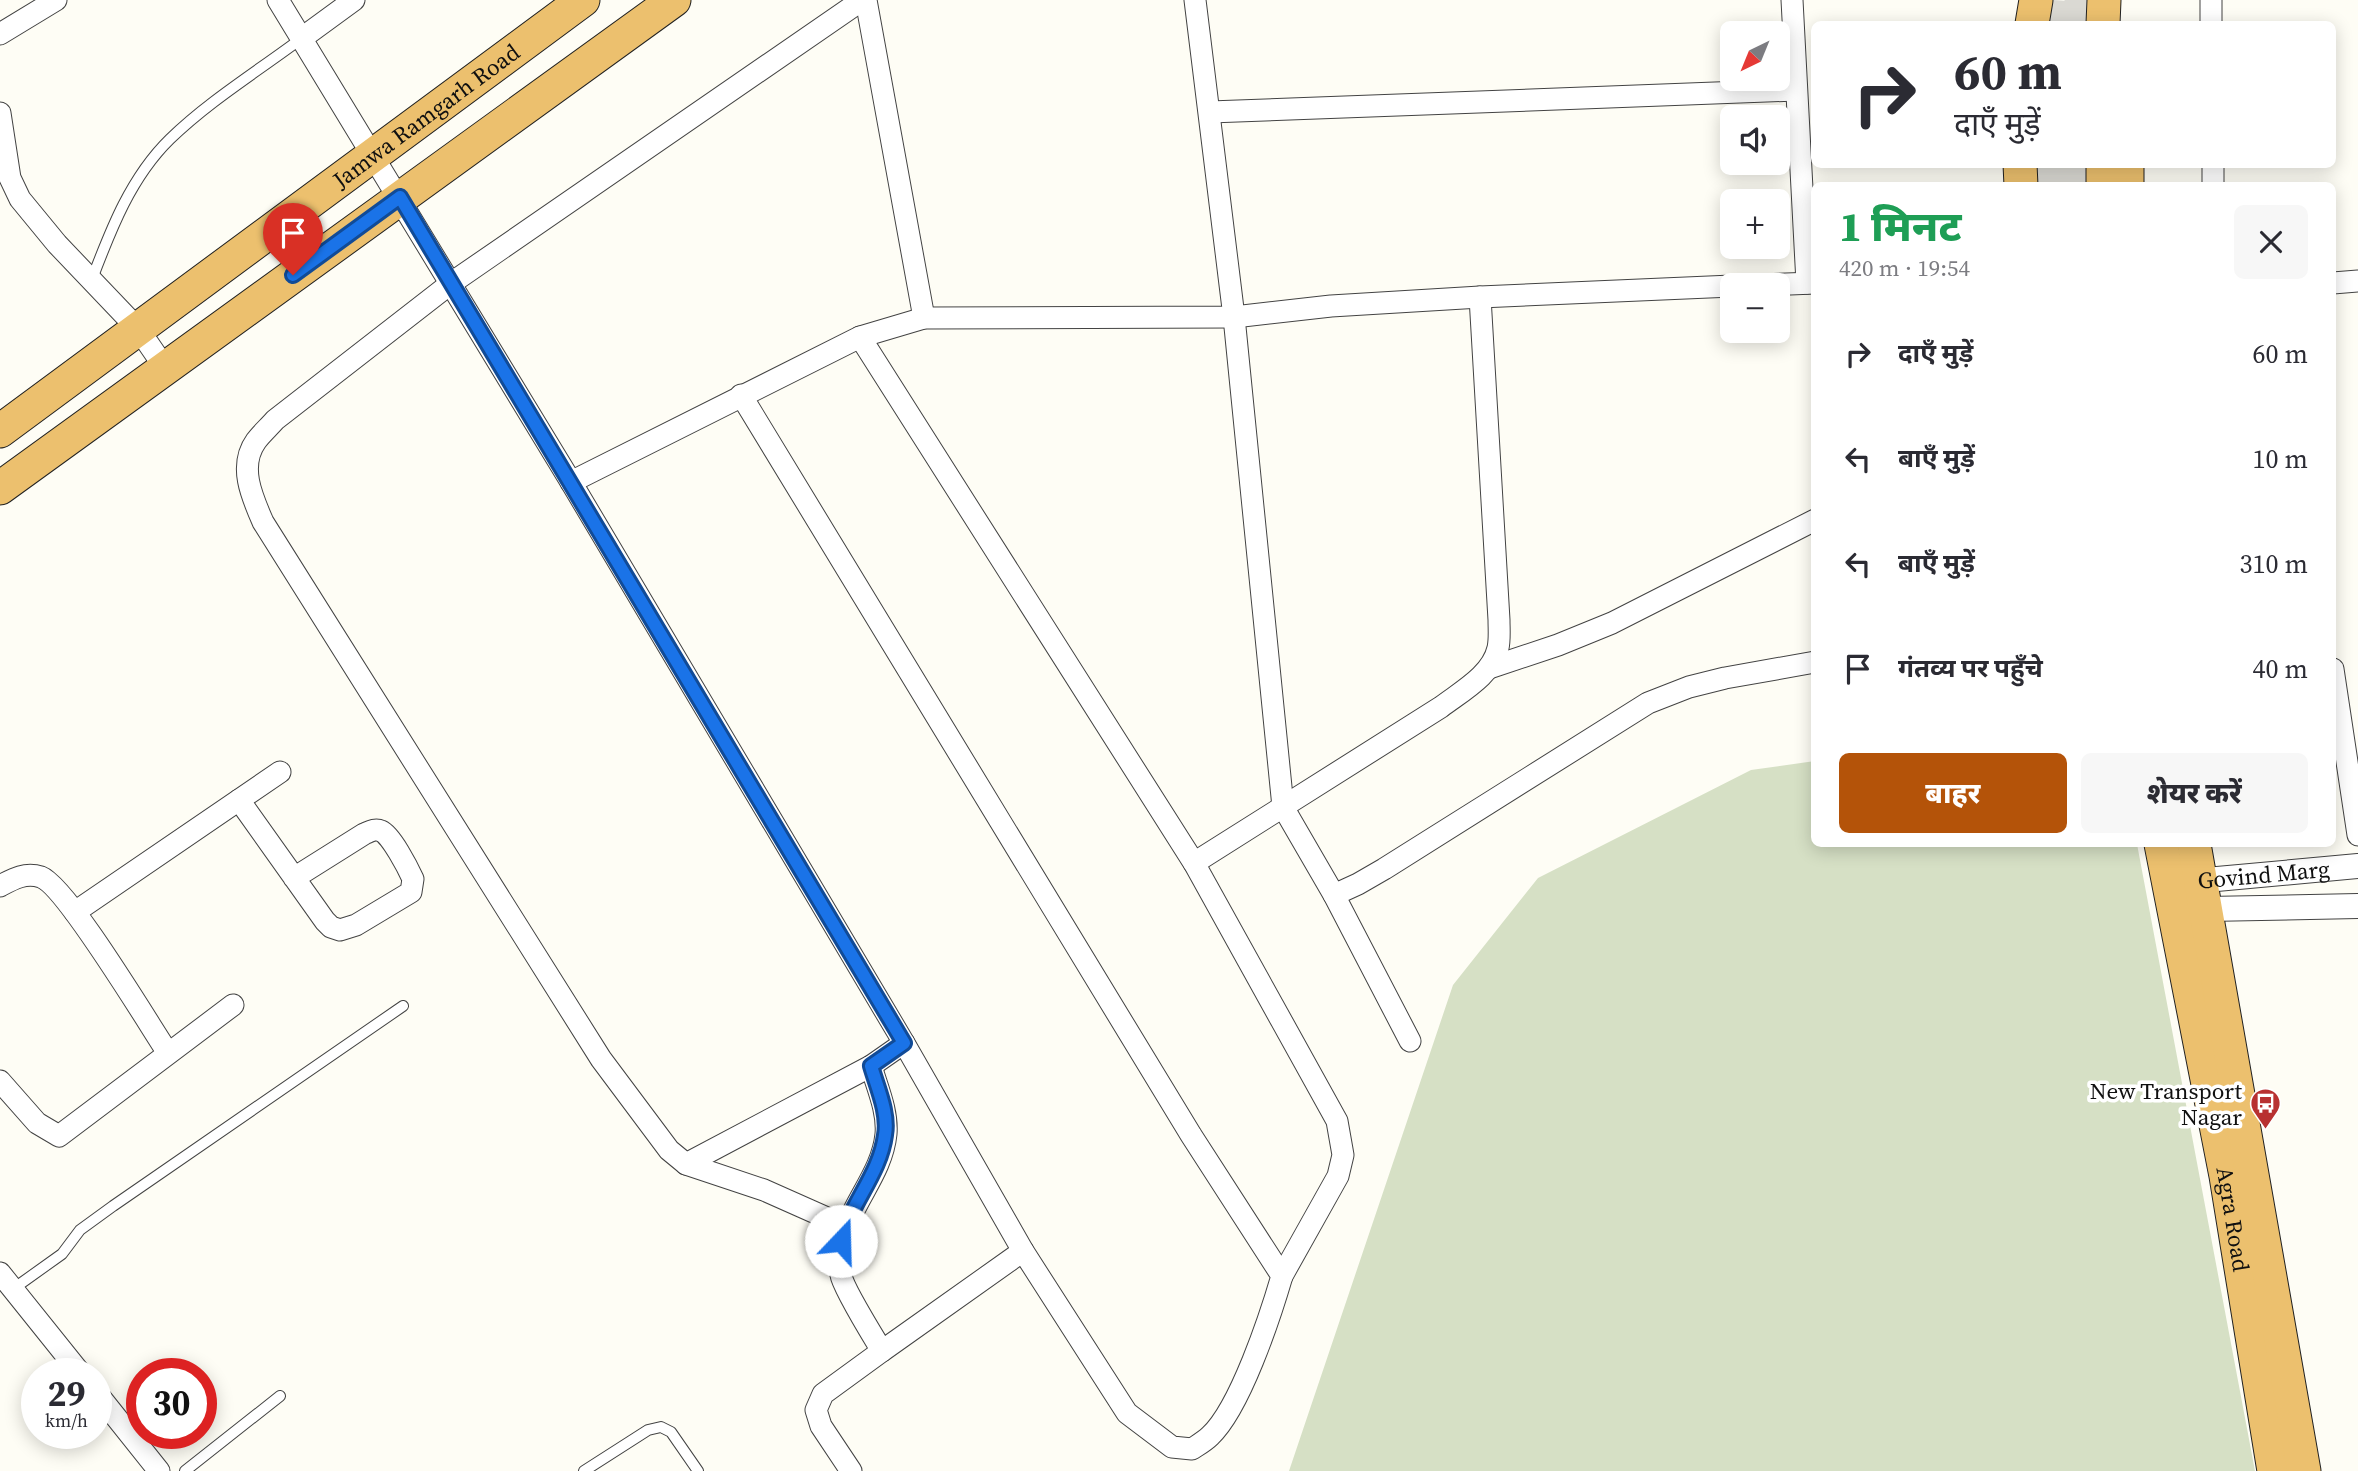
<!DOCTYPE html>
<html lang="hi">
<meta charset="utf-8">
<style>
:root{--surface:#fff;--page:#f7f7f7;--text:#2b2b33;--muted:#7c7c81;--accent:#b45309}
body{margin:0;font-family:"Source Serif 4","Noto Sans Devanagari",serif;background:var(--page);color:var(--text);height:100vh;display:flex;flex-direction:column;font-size:26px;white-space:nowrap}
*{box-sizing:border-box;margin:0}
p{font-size:23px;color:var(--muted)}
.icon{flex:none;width:38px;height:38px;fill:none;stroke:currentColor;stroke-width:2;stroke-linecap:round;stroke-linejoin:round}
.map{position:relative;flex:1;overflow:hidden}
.details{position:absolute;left:1811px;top:182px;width:525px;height:665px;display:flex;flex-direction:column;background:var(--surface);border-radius:10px;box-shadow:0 4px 18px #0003}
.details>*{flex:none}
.hud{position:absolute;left:1811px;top:21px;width:525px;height:147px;border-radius:10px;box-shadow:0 4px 18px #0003;background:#fff;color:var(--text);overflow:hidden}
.needle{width:46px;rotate:223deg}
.buttons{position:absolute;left:1720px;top:21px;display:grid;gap:14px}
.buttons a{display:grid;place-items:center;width:70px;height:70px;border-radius:10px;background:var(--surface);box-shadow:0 4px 18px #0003;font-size:35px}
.speed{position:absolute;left:21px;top:1358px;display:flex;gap:14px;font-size:35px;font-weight:700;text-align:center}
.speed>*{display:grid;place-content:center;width:91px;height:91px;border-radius:50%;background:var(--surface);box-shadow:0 4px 18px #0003;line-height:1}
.speed small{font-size:18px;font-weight:400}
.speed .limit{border:10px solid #d22;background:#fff;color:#111}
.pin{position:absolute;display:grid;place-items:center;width:60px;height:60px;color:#fff;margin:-72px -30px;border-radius:50% 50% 50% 0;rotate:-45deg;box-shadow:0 0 7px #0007}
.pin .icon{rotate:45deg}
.me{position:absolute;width:77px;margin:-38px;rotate:21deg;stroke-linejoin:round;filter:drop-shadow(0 0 5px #0008)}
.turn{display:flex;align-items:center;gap:24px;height:147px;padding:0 28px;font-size:32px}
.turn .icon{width:91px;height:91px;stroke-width:2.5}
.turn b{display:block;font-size:49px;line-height:60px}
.round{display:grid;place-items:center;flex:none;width:74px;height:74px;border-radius:10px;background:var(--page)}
.overview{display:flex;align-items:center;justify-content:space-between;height:119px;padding:0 28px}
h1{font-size:42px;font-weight:800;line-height:52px;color:#1e9e55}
.cta{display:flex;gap:14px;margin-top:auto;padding:14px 28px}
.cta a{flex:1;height:80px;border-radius:10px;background:var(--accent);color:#fff;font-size:28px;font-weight:800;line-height:80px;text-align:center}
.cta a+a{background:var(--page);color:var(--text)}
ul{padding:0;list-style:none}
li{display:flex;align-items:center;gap:21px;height:105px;padding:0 28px}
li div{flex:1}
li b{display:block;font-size:26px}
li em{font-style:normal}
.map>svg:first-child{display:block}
</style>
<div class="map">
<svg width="2358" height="1471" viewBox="0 0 2358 1471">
<rect width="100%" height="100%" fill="#fefdf5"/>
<polygon fill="#d6e0c5" points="1815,761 1815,844 2137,844 2255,1471 1289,1471 1453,985 1538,878 1751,770"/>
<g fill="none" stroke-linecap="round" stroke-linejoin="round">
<g stroke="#dad9d3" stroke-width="33" stroke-dasharray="33 17" stroke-linecap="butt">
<polyline points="2052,24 2054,0"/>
<polyline points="2081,24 2081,0"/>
<polyline points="2049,186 2049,164"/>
<polyline points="2076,186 2076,164"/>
</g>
<defs>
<g id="service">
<path d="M92 279C111 229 131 177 170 139 209 101 258 71 302 38"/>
<polyline points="13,1289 62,1254 80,1230 113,1206 403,1006"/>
<polyline points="185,1471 280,1396"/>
<polyline points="584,1471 648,1430 661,1427 671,1432 698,1471"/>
</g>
<g id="minor">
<path d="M278 0 571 482 904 1043 1023 1251 1127 1413 1172 1447 1192 1449C1198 1445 1205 1441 1210 1436 1240 1408 1270 1317 1282 1276L1191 1135 741 395"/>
<polyline points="866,0 924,318"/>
<polyline points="1195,0 1234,317 1283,807 1334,895 1358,884 1384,869 1648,703 1689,687 1725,678 1815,662"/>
<polyline points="1792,0 1807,283"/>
<polyline points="2211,0 2211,24"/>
<polyline points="0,34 56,0"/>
<polyline points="302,38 354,0"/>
<polyline points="1210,112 1796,90"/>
<polyline points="0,113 10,178 20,199 57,244 139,330 165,368"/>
<polyline points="2213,164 2213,186"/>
<polyline points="2333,283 2358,281"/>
<polyline points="1761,285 1815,283"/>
<polyline points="860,337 1194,863 1337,1121 1343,1155 1338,1176 1282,1276"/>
<polyline points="571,482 860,337 924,318 1234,317 1331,306 1480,297 1732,286"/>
<polyline points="1489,668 1558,645 1612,623 1815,520"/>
<polyline points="2333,669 2358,835"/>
<path d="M239 800 325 921 331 927 340 930 356 925 411 892 413 879C408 868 391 835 381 831 375 828 369 832 364 834L294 878"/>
<path d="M1194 863 1441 707C1462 691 1492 675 1498 648 1500 639 1499 629 1499 620L1480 297"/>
<path d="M0 886C13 879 25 872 41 877 66 886 148 1023 168 1053"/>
<polyline points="1334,895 1410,1041"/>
<polyline points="75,912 280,772"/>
<polyline points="0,1081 37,1123 59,1136 233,1005"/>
<polyline points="686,1164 871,1066 904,1043"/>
<path d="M845 1226 764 1190 686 1164 669 1150 601 1059 263 522C252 497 238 466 256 441 261 434 269 427 275 420L450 284 862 0"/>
<polyline points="0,1273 81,1374"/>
<polyline points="882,1351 1023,1251"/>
<polyline points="96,1392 159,1471"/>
<path d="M851 1471 821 1426 816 1410 823 1394 882 1351C873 1336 843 1288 841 1275 832 1217 881 1185 886 1134 888 1111 877 1087 871 1066"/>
</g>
<g id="tertiary">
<path id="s1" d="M2184 882 2358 866"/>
<polyline points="2191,911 2207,909 2358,906"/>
</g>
<g id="trunk">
<polyline points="2032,24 2036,0"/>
<polyline points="2103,24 2104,0"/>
<polyline points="2020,164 2021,186"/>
<polyline points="2103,164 2103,186"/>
<polyline points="2127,164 2127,186"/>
<path id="s2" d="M0 431 583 0"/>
<polyline points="0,488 674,0"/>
<path id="s3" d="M2161 844 2226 1176 2274 1471"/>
<polyline points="2194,844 2304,1471"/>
</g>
</defs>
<use href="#service" stroke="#434343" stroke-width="12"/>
<use href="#minor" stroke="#434343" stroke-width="23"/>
<use href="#tertiary" stroke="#434343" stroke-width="26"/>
<use href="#trunk" stroke="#212121" stroke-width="35"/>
<use href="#service" stroke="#fff" stroke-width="10"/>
<use href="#minor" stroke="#fff" stroke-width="21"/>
<use href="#tertiary" stroke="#fff" stroke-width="24"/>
<use href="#trunk" stroke="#ecc06e" stroke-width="33"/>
</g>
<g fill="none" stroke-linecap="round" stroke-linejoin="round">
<defs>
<path id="route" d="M293 275 400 197 904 1043 871 1066C877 1087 889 1113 885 1135 880 1174 850 1204 841 1241"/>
</defs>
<use href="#route" stroke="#114b97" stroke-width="18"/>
<use href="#route" stroke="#1a73e8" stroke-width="12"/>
</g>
<defs>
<symbol id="bus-pin" viewBox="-11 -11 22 30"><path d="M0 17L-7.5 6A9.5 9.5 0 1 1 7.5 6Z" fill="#b83131" stroke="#fff"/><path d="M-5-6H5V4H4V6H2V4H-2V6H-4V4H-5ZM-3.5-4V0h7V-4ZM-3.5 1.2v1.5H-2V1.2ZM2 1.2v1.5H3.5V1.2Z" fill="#fff"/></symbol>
</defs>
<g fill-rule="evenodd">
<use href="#bus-pin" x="2248" y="1086" width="35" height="47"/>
</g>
<g text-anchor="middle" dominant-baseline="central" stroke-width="7" stroke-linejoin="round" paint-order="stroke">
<g font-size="23" fill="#101010" stroke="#fff">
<text stroke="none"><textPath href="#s2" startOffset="530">Jamwa Ramgarh Road</textPath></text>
<text stroke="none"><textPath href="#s1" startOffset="80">Govind Marg</textPath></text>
<text stroke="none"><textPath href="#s3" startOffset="382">Agra Road</textPath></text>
</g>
<g font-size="23" fill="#101010" stroke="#fff" text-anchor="end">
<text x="2242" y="1091">New Transport<tspan x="2242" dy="26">Nagar</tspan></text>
</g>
</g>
</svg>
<div class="buttons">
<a><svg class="needle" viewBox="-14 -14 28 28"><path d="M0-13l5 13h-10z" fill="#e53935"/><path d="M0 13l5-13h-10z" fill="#7c7c81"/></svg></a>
<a><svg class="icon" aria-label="sound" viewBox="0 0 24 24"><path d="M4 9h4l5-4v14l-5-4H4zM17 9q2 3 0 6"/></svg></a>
<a>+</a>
<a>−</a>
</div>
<div class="speed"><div>29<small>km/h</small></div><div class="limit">30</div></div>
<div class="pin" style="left:293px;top:275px;background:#d93025"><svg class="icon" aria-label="arrive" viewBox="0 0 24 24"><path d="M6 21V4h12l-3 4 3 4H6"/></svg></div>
<svg class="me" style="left:841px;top:1241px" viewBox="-20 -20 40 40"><circle r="19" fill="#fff"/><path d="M0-13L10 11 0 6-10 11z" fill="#1a73e8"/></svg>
<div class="hud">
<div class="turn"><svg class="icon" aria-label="right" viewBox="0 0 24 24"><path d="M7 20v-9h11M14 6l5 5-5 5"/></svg><div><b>60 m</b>दाएँ मुड़ें</div></div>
</div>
<section class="details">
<div class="overview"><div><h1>1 मिनट</h1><p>420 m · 19:54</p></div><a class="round"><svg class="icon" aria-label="close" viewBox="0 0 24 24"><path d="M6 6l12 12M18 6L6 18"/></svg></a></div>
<ul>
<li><svg class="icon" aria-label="right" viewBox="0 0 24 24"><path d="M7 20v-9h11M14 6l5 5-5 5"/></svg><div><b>दाएँ मुड़ें</b></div><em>60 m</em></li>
<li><svg class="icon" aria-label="left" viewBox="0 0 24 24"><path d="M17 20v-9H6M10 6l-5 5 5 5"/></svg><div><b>बाएँ मुड़ें</b></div><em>10 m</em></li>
<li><svg class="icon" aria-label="left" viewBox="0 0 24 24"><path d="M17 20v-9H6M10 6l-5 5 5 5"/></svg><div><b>बाएँ मुड़ें</b></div><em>310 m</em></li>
<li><svg class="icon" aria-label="arrive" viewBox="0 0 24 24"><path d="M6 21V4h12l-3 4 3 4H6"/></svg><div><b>गंतव्य पर पहुँचे</b></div><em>40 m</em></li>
</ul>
<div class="cta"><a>बाहर</a><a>शेयर करें</a></div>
</section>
</div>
